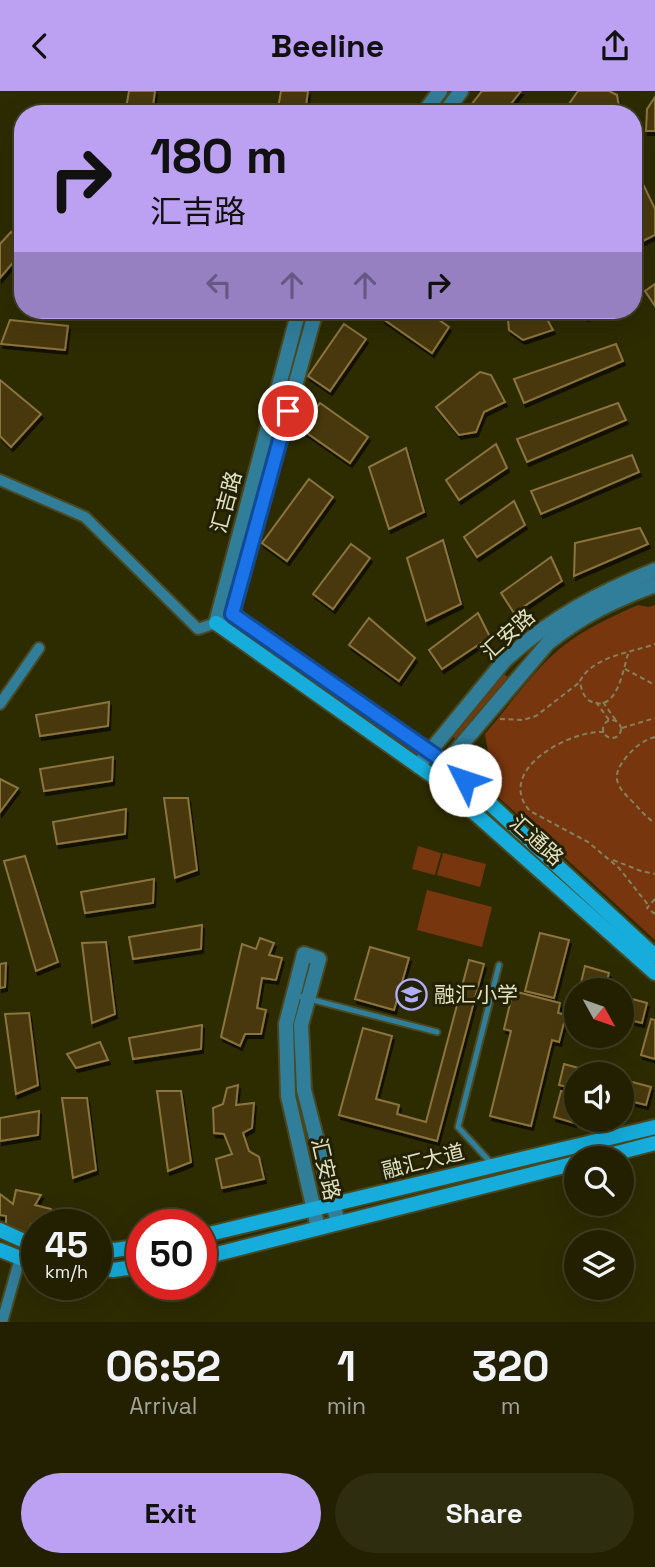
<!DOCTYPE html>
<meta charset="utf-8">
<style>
:root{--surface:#222000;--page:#2e2d0f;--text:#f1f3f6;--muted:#a2a399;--line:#3f3e22;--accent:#bca0f2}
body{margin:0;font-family:"Space Grotesk","Noto Sans SC",sans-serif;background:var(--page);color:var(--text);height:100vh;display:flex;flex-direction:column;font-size:26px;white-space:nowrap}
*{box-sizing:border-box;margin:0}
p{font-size:23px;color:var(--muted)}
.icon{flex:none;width:38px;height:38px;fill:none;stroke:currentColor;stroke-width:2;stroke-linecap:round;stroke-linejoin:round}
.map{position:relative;height:1231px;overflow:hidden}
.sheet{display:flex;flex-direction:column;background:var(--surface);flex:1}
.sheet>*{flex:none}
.banner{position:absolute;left:14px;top:14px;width:628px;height:214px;border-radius:28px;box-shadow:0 7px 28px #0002,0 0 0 2px var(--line);background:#bca0f2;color:#111;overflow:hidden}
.needle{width:46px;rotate:130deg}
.controls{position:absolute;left:564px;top:887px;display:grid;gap:14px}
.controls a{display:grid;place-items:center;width:70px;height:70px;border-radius:50%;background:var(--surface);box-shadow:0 7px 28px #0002,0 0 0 2px var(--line);font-size:35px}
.speed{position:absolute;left:21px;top:1118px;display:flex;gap:14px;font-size:35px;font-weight:700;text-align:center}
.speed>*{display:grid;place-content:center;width:91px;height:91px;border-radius:50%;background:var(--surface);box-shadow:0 7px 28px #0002,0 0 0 2px var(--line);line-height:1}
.speed small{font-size:18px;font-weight:400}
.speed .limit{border:10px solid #d22;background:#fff;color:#111}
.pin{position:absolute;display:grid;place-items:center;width:60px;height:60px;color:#fff;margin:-30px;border:4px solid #fff;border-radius:50%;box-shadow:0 2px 7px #0007}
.me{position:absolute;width:77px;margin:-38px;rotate:311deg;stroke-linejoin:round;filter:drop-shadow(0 0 5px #0008)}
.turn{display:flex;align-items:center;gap:24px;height:147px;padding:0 21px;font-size:32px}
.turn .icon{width:91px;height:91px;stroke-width:2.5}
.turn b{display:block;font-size:49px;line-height:60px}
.lanes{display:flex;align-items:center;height:66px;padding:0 21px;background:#0003;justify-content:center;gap:35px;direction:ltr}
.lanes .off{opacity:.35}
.eta{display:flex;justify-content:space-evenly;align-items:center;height:119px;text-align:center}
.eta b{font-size:42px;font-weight:600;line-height:49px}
.action{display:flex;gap:14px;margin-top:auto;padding:14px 21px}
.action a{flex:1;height:80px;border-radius:42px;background:var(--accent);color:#111;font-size:28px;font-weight:600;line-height:80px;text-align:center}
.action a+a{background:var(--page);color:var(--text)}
header{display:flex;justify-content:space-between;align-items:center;height:91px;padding:0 21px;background:var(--accent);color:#111;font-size:32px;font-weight:600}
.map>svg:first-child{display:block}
</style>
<header><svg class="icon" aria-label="back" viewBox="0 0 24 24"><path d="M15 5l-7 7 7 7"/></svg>Beeline<svg class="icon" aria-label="share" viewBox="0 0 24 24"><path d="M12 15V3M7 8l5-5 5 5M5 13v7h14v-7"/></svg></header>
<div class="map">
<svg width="655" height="1231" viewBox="0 0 655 1231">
<defs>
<filter id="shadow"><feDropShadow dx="2" dy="4" stdDeviation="0" flood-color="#0009"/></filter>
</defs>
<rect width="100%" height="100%" fill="#2d2b00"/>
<g fill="#78360e">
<path d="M638 514 649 516 655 514V849L495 703 485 643C508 616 530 584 557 560 580 540 611 526 638 514Z"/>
<polygon points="504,583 509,587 457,649 452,645"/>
<polygon points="418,755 441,762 435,784 412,778"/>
<polygon points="443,762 486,773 480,796 437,784"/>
<polygon points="427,799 492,816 482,856 417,839"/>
</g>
<g fill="#49380d" stroke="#8c743e" stroke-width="2" filter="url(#shadow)">
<polygon points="129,0 155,0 152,23 125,23"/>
<polygon points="281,0 308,0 305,23 277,23"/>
<polygon points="482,0 521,0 503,23 464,23"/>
<polygon points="578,0 609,0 617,4 620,21 562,23"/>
<polygon points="655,6 655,40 646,40 647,18"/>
<polygon points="644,95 655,118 655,144 637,153 634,143 634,100"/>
<polygon points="11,141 23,151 23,160 0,187 0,153"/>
<polygon points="655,193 655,215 645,200"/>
<polygon points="389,219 425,219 449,236 432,262 383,228"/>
<polygon points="507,219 542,219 553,239 523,249 509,239"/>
<polygon points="583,219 610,219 586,226"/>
<polygon points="10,229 68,235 65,259 1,253"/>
<polygon points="344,233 366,248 330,300 308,285"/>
<polygon points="616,253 623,270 524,312 514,288"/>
<polygon points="480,281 491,284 505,311 484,321 476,341 459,344 436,316"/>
<polygon points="0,289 41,323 11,356 0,345"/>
<polygon points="320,312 368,346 350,372 301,338"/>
<polygon points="618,312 626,329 527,371 517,348"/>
<polygon points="496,353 507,377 459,409 446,389"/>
<polygon points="406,357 424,421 389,438 369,376"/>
<polygon points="632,364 639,381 541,423 531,400"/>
<polygon points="309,388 333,406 287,470 262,452"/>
<polygon points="514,410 525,434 477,466 464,446"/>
<polygon points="640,437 648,453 574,485 575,452"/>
<polygon points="443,449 461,513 426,530 407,467"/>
<polygon points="351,453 370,467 333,518 313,503"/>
<polygon points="551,466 562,490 514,522 501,502"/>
<polygon points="478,522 490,546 442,578 429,559"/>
<polygon points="369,527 415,567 399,590 349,554"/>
<polygon points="109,611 108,635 40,645 36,624"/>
<polygon points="113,666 112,690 44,700 40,678"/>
<polygon points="0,688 18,697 0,721"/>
<polygon points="164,707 188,707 197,779 175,787"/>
<polygon points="126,718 125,743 57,753 53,731"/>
<polygon points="25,765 58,871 36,880 4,770"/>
<polygon points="154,788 153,812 85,822 81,801"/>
<polygon points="202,834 201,858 133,868 129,846"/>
<polygon points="540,842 569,849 554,907 525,900"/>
<polygon points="260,847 274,852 269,864 282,867 276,889 262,887 257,917 266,919 261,943 245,943 240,955 221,946 242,853 256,858"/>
<polygon points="106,851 115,923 92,932 82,852"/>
<polygon points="370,856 409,867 394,919 355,908"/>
<polygon points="469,869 484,873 437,1050 339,1024 363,937 392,945 376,1008 399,1014 397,1023 426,1031"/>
<polygon points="6,872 5,896 0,897 0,873"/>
<polygon points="585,875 609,882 604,900 579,900"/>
<polygon points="513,900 560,912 558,922 566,924 559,951 552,949 531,1035 490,1025 511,940 504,938"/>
<polygon points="621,905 647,912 642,932 621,927"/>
<polygon points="29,922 38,994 16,1003 5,923"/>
<polygon points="651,928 655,929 655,968 641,964"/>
<polygon points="202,934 201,958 133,968 129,947"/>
<polygon points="100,951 108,969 76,977 67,963"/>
<polygon points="564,973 597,982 596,984 576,984 576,998 559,994"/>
<polygon points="621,988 651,996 646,1014 630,1010 628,1017 621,1016"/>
<polygon points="238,994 236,1014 254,1012 252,1037 243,1042 249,1060 259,1066 264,1088 222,1097 216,1068 232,1063 224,1043 214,1042 213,1017 223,1013 227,997"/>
<polygon points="157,1000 181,1000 191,1071 168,1080"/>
<polygon points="561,1000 576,1004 574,1032 554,1026"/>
<polygon points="62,1007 87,1007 96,1079 73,1087"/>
<polygon points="39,1020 38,1044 0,1050 0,1027"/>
<polygon points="16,1099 41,1104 35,1114 51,1118 48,1134 37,1135 31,1133 26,1143 6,1137 6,1125 0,1124 0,1103 13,1113"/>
</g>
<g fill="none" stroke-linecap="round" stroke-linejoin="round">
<defs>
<g id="service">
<polyline points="294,904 437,941"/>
<polyline points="492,1073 458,1036 499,874"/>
</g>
<g id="minor">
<polyline points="0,389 85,426 198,538 216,532 232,523"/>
<polyline points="0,613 39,557"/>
<polyline points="2,1231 20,1167"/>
</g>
<g id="tertiary">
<polyline points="423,23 440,0"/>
<polyline points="444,23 461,0"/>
<polyline points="232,523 316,219"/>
<polyline points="216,532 299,219"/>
<path d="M418 675 505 569C551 527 598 502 655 479"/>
<path d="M434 686 548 552C583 524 613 510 655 494"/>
<polyline points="318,1137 288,1005 286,933 304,863 319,868 301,934 304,999 338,1132"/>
</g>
<g id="secondary">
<polyline points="232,523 446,672 655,865"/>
<polyline points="216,532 434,686 655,882"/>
<polyline points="594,1068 655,1052"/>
<polyline points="0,1139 22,1149 37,1150"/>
<polyline points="201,1145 655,1036"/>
<polyline points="96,1157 115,1159 142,1155"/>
<polyline points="0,1159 20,1167 37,1169"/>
<polyline points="201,1167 576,1072"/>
<polyline points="96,1177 113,1179 142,1175"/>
</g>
</defs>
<use href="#service" stroke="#4a481f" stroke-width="9"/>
<use href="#minor" stroke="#4a481f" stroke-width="14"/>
<use href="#tertiary" stroke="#4a481f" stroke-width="18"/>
<use href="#secondary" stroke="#4a481f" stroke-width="18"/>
<g stroke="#83825d" stroke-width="2" stroke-dasharray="5 3.5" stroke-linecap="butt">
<path d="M628 563C623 578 617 624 590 610 583 606 581 597 580 590 593 565 630 562 655 553"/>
<polyline points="625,578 655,594"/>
<polyline points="596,611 609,629"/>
<polyline points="603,611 617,631"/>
<polyline points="500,628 523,629 536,625 580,591"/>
<circle cx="612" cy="638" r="9"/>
<polyline points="622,637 655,627"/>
<path d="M604 641C569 639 494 680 530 720L588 751 619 777 649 815"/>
<path d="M655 646C644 649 636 655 628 664 609 686 616 695 635 713 641 720 647 727 655 732"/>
<polyline points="613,769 641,780 655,783"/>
<polyline points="655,808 647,817 655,823"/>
</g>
<use href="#service" stroke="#317e9b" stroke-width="5"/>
<use href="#minor" stroke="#317e9b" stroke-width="10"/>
<use href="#tertiary" stroke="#317e9b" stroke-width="14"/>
<use href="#secondary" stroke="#16addc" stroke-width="14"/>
</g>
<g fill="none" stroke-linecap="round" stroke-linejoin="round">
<defs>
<polyline id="route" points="288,320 232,523 446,672 465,689"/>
</defs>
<use href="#route" stroke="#114b97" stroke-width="18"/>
<use href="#route" stroke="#1a73e8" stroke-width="12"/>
</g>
<defs>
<symbol id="school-ring" viewBox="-11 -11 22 22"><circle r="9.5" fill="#222103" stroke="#b2adf9" stroke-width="1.5"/><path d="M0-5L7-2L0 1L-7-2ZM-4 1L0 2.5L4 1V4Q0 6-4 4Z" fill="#b2adf9"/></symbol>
</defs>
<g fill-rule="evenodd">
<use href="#school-ring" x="394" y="886" width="35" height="35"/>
</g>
<g text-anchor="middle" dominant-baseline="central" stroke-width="6" stroke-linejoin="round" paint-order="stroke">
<g font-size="21" fill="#e1e1c3" stroke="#222103">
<text transform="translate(226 411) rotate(-75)">汇吉路</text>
<text transform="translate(508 543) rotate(-42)">汇安路</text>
<text transform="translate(537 749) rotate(42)">汇通路</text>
<text transform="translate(423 1070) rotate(-14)">融汇大道</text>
<text transform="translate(326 1078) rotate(77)">汇安路</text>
</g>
<g font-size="21" fill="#e1e1c3" stroke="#222103" text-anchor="start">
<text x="434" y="903">融汇小学</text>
</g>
</g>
</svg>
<div class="controls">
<a><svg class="needle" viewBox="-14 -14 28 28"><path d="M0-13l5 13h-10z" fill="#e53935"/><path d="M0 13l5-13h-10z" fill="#a2a399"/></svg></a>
<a><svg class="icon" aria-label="sound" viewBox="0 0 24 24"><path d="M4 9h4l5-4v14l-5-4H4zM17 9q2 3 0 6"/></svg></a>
<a><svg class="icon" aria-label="search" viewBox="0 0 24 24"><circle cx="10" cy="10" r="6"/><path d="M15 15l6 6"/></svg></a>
<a><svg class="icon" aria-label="layers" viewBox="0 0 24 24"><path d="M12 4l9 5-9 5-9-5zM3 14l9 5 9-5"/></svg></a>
</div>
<div class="speed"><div>45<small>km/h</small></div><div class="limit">50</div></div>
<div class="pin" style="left:288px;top:320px;background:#d93025"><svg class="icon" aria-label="arrive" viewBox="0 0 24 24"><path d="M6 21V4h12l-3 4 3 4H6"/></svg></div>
<svg class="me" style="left:465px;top:689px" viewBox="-20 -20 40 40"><circle r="19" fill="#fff"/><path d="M0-13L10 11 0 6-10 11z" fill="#1a73e8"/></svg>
<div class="banner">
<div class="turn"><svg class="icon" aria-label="right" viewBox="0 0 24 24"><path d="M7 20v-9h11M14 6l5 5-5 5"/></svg><div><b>180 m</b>汇吉路</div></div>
<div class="lanes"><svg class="icon off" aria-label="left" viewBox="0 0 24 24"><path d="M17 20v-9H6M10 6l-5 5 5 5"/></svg><svg class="icon off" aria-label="ahead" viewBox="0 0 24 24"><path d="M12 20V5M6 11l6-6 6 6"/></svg><svg class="icon off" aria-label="ahead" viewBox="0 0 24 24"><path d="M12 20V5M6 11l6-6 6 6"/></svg><svg class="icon" aria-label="right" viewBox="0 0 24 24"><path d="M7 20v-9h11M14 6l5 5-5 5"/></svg></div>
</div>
</div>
<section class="sheet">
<div class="eta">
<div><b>06:52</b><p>Arrival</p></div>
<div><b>1</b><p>min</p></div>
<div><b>320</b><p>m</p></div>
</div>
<div class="action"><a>Exit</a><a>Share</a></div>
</section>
